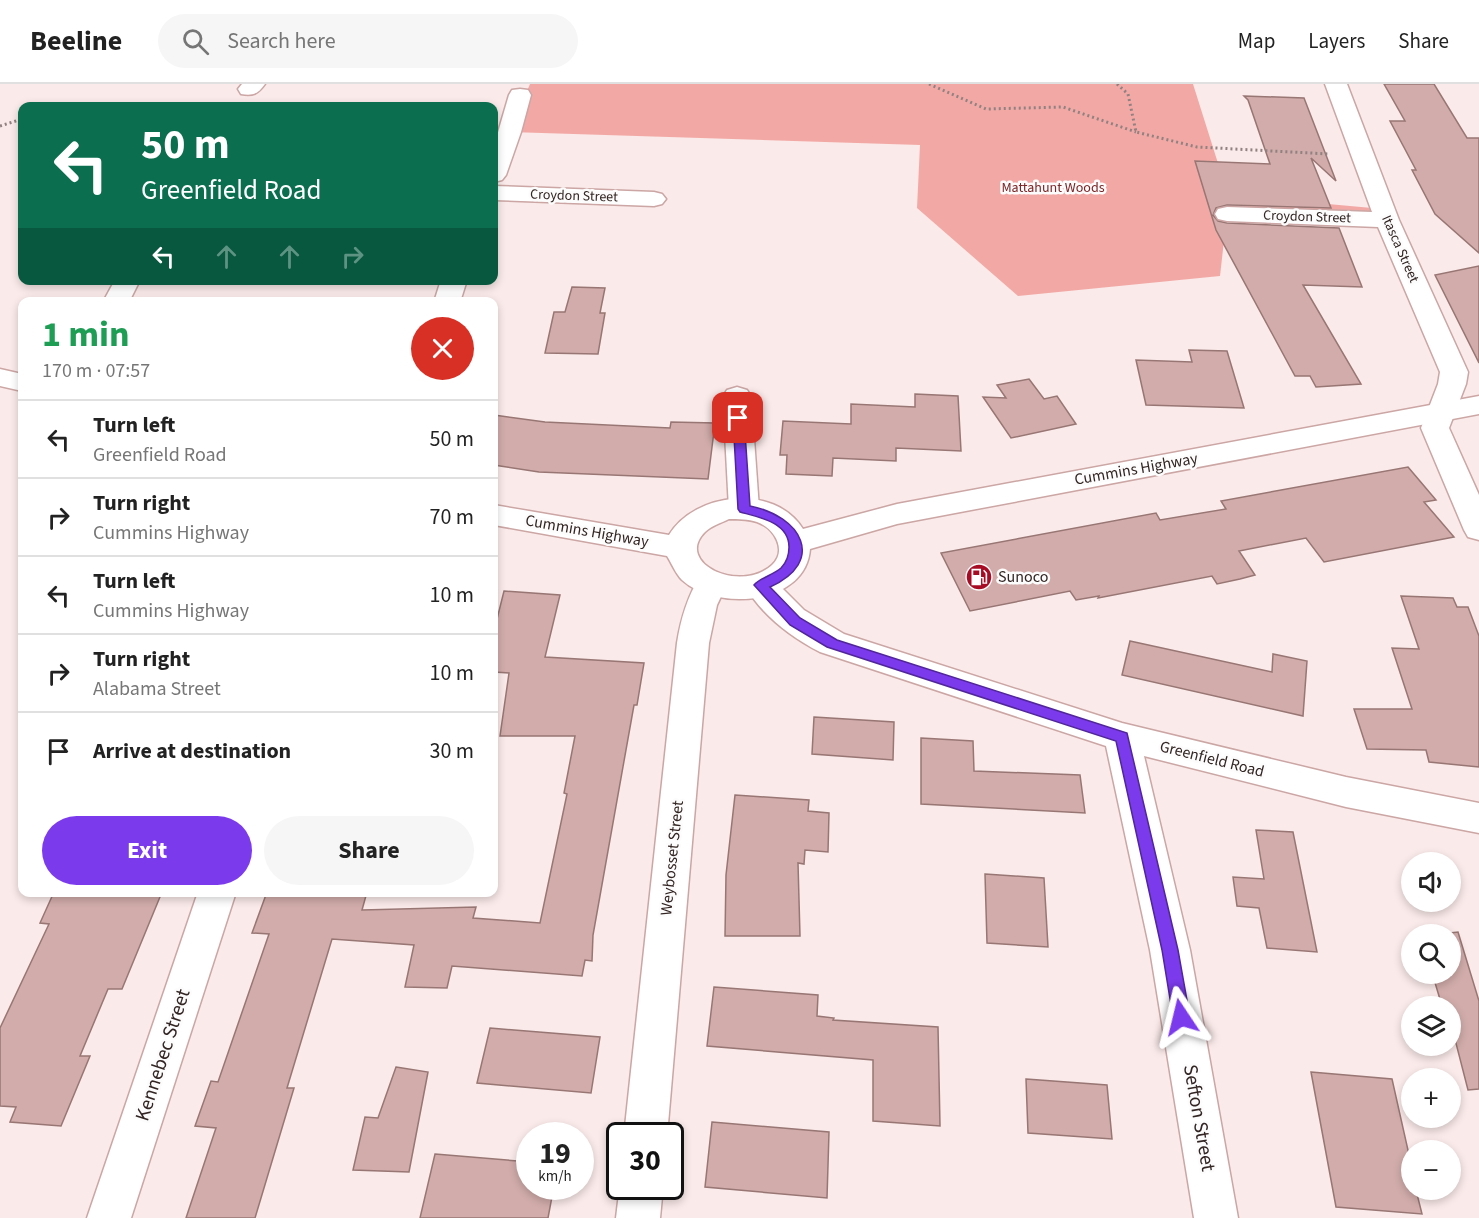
<!DOCTYPE html>
<meta charset="utf-8">
<style>
:root{--surface:#fff;--page:#f6f6f6;--text:#222;--muted:#767676;--line:#e0e0e0;--accent:#7c3aed}
body{margin:0;font-family:"Source Sans 3",sans-serif;background:var(--page);color:var(--text);height:100vh;display:flex;flex-direction:column;font-size:22px;white-space:nowrap}
*{box-sizing:border-box;margin:0}
p{font-size:20px;color:var(--muted)}
.icon{flex:none;width:33px;height:33px;fill:none;stroke:currentColor;stroke-width:2;stroke-linecap:round;stroke-linejoin:round}
.map{position:relative;flex:1;overflow:hidden}
.sheet{position:absolute;left:18px;top:213px;width:480px;height:600px;display:flex;flex-direction:column;background:var(--surface);border-radius:12px;box-shadow:0 3px 9px #0003}
.sheet>*{flex:none}
.hud{position:absolute;left:18px;top:18px;width:480px;height:183px;border-radius:12px;box-shadow:0 3px 9px #0003;background:#0b6e4f;color:#fff;overflow:hidden}
.controls{position:absolute;left:1401px;top:768px;display:grid;gap:12px}
.controls a{display:grid;place-items:center;width:60px;height:60px;border-radius:50%;background:var(--surface);box-shadow:0 3px 9px #0003;font-size:30px}
.speed{position:absolute;left:516px;top:1038px;display:flex;gap:12px;font-size:30px;font-weight:700;text-align:center}
.speed>*{display:grid;place-content:center;width:78px;height:78px;border-radius:50%;background:var(--surface);box-shadow:0 3px 9px #0003;line-height:1}
.speed small{font-size:15px;font-weight:400}
.speed .limit{border:3px solid #111;border-radius:9px;background:#fff;color:#111}
.pin{position:absolute;display:grid;place-items:center;width:51px;height:51px;color:#fff;margin:-26px;border-radius:12px;box-shadow:0 3px 9px #0006}
.me{position:absolute;width:66px;margin:-33px;rotate:350deg;stroke-linejoin:round;filter:drop-shadow(0 0 4px #0008)}
.turn{display:flex;align-items:center;gap:21px;height:126px;padding:0 24px;font-size:27px}
.turn .icon{width:78px;height:78px;stroke-width:2.5}
.turn b{display:block;font-size:42px;line-height:51px}
.lanes{display:flex;align-items:center;height:57px;padding:0 24px;background:#0003;justify-content:center;gap:30px;direction:ltr}
.lanes .off{opacity:.35}
.round{display:grid;place-items:center;flex:none;width:63px;height:63px;border-radius:32px;background:var(--page)}
.summary{display:flex;align-items:center;justify-content:space-between;height:102px;padding:0 24px}
h1{font-size:36px;font-weight:700;line-height:45px;color:#1e9e55}
.button{display:flex;gap:12px;margin-top:auto;padding:12px 24px}
.button a{flex:1;height:69px;border-radius:36px;background:var(--accent);color:#fff;font-size:24px;font-weight:700;line-height:69px;text-align:center}
.button a+a{background:var(--page);color:var(--text)}
ul{padding:0;list-style:none}
li{display:flex;align-items:center;gap:18px;height:78px;padding:0 24px;border-top:2px solid var(--line)}
li div{flex:1}
li b{display:block;font-size:22px}
li em{font-style:normal}
header{display:flex;align-items:center;gap:36px;box-sizing:border-box;height:84px;padding:0 30px;background:var(--surface);border-bottom:2px solid var(--line)}
header strong{font-size:28px}
nav{display:flex;gap:33px;margin-inline-start:auto;font-size:21px}
.search{width:420px;height:54px;background:var(--page);display:flex;align-items:center;gap:15px;box-sizing:border-box;padding:0 21px;border-radius:33px;color:var(--muted);font-size:22px}
.map>svg:first-child{display:block}
</style>
<header>
<strong>Beeline</strong>
<div class="search"><svg class="icon" aria-label="search" viewBox="0 0 24 24"><circle cx="10" cy="10" r="6"/><path d="M15 15l6 6"/></svg>Search here</div>
<nav><a>Map</a><a>Layers</a><a>Share</a></nav>
</header>
<div class="map">
<svg width="1479" height="1134" viewBox="0 0 1479 1134">
<rect width="100%" height="100%" fill="#faeae9"/>
<polygon fill="#f2a9a5" points="530,0 1193,0 1228,111 1383,125 1387,136 1227,130 1220,192 1018,212 917,124 920,61 510,48"/>
<g fill="#d1acaa" stroke="#987674" stroke-width="1.5">
<polygon points="1384,0 1434,0 1467,54 1479,54 1479,169 1435,130 1412,86 1416,86 1390,37 1405,37"/>
<polygon points="1244,12 1304,14 1336,97 1311,74 1331,124 1227,121 1216,124 1213,131 1218,137 1227,139 1339,144 1362,203 1303,201 1361,300 1316,303 1310,292 1295,292 1216,146 1195,77 1270,80 1248,16"/>
<polygon points="1479,182 1479,279 1435,191"/>
<polygon points="572,203 605,204 600,229 605,229 598,270 545,269 554,228 565,228"/>
<polygon points="1189,266 1227,267 1244,324 1146,321 1136,276 1192,278"/>
<polygon points="1029,295 1044,315 1057,312 1076,340 1011,354 983,313 1006,314 997,301"/>
<polygon points="915,310 958,312 961,367 896,364 896,377 833,374 832,392 786,390 787,371 780,371 783,337 851,340 851,320 915,323"/>
<polygon points="494,331 545,338 670,344 671,338 715,339 708,395 539,388 494,381"/>
<polygon points="1408,383 1436,416 1424,418 1454,453 1324,478 1306,454 1239,467 1255,491 1240,495 1217,500 1212,492 1098,514 1099,512 1076,516 1070,507 970,527 941,469 1156,429 1160,436 1226,425 1221,417"/>
<polygon points="504,507 560,511 545,573 644,579 637,621 634,621 593,851 592,877 585,876 582,892 452,882 447,904 405,903 414,861 332,855 287,1004 294,1004 255,1134 186,1134 216,1044 195,1042 211,997 218,998 269,850 252,849 267,808 367,808 362,826 476,823 473,834 540,839 567,710 564,709 575,652 500,652 509,589 494,588 494,547"/>
<polygon points="1401,512 1453,514 1457,523 1468,523 1479,552 1479,683 1429,678 1426,666 1367,665 1354,625 1412,625 1392,564 1419,565"/>
<polygon points="1130,557 1272,588 1273,570 1307,577 1303,632 1122,591"/>
<polygon points="814,633 894,638 893,676 812,670"/>
<polygon points="921,654 973,657 974,687 1080,691 1085,729 921,720"/>
<polygon points="735,711 809,716 808,727 829,729 828,768 805,766 804,780 798,779 800,852 725,852 726,791"/>
<polygon points="1256,746 1293,748 1317,868 1267,864 1259,824 1237,822 1233,793 1264,795"/>
<polygon points="985,790 1044,794 1048,863 987,859"/>
<polygon points="54,808 162,808 122,905 108,905 80,972 90,972 61,1042 10,1038 16,1023 0,1022 0,944 49,840 40,839"/>
<polygon points="1458,848 1479,917 1479,1005 1468,1006 1450,936 1450,922 1442,922 1433,892 1450,892 1450,849"/>
<polygon points="714,903 818,911 817,932 834,934 833,936 938,943 940,1042 873,1037 873,976 707,962"/>
<polygon points="490,944 600,953 591,1009 477,999"/>
<polygon points="396,983 428,988 409,1088 353,1086 365,1033 378,1034"/>
<polygon points="1311,988 1392,995 1412,1084 1412,1106 1416,1106 1422,1130 1336,1123"/>
<polygon points="1026,995 1107,1001 1112,1055 1028,1049"/>
<polygon points="712,1038 829,1048 827,1114 705,1103"/>
<polygon points="435,1070 530,1078 530,1102 554,1102 548,1134 420,1134"/>
</g>
<g fill="none" stroke-linecap="round" stroke-linejoin="round">
<defs>
<g id="minor">
<path d="M242 0H265C258 10 253 12 241 10L238 5Z"/>
<polygon points="1325,0 1347,0 1399,136 1468,288 1466,300 1449,344 1479,411 1479,456 1468,453 1464,446 1421,344 1438,300 1440,288 1378,143 1227,137 1218,135 1215,130 1218,125 1227,123 1372,128"/>
<polygon points="520,5 528,6 531,11 521,48 506,91 502,96 494,98 494,62 509,11 512,6"/>
<polygon points="494,102 654,108 662,110 666,115 662,120 654,122 494,116"/>
<polygon points="115,196 140,196 129,218 103,218"/>
<polygon points="441,196 467,196 460,218 434,218"/>
<polygon points="737,303 747,306 751,312 759,425 755,432 744,435 733,432 729,425 723,312 727,306"/>
<path d="M711 489 722 492 727 500 717 521 709 559 667 1052H624L677 559C681 534 687 514 700 492Z"/>
<path d="M761 491 772 494 804 526 844 550 1122 639 1346 693 1479 719V749L1346 723 1144 672 1190 866 1238 1134H1194L1150 866 1106 662 820 568C791 553 762 531 745 502L750 494Z"/>
<polygon points="198,808 236,808 131,1134 87,1134"/>
<polygon points="620,1101 663,1102 660,1134 616,1134"/>
</g>
<g id="primary">
<polygon points="0,285 22,290 22,307 0,302"/>
<path d="M1479 312V330L897 440 810 465C806 521 717 528 682 496 676 490 672 480 667 472L494 441V421L669 451C695 408 774 399 803 445L897 420ZM729 435C738 435 748 435 757 438 774 444 788 466 772 481 740 510 674 479 705 448 711 442 721 439 729 435Z"/>
</g>
</defs>
<use href="#minor" stroke="#cba6a4" stroke-width="3"/>
<use href="#primary" stroke="#cba6a4" stroke-width="3"/>
<g stroke="#918281" stroke-width="3" stroke-dasharray="2 3" stroke-linecap="butt">
<polyline points="929,0 986,25 1063,23 1136,48"/>
<polyline points="1117,0 1128,10 1136,48 1197,63 1329,70"/>
<polyline points="0,42 19,36"/>
</g>
<use href="#minor" fill="#fff" fill-rule="evenodd"/>
<use href="#primary" fill="#fff" fill-rule="evenodd"/>
</g>
<path fill="#7c3aed" stroke="#51269a" stroke-width="1.5" d="M738 330 744 334 750 422C801 432 827 477 770 503L800 534 837 556 1127 649 1178 866 1190 933 1187 938 1181 940 1175 938 1173 933 1162 866 1116 657 827 563 790 541 754 501C760 494 773 491 781 484 787 478 789 471 789 463 789 438 758 433 740 428L738 425 733 334Z"/>
<defs>
<symbol id="fuel-disc" viewBox="-11 -11 22 22"><circle r="9.5" fill="#a60d25" stroke="#fbfcfb"/><path d="M-5.5-6h7V0h2V4h1.3V-2.5L3-4.5l.8-.8L6-3V5H2.5V1h-1V6h-7ZM-4.2-4.7v3.2H.2V-4.7Z" fill="#fff"/></symbol>
</defs>
<g fill-rule="evenodd">
<use href="#fuel-disc" x="964" y="478" width="30" height="30"/>
</g>
<g text-anchor="middle" dominant-baseline="central" stroke-width="5" stroke-linejoin="round" paint-order="stroke">
<g font-size="14" fill="#7d2427" stroke="#fbfcfb">
<text x="1053" y="104">Mattahunt Woods</text>
</g>
<g font-size="14" fill="#332524" stroke="#fbfcfb">
<text transform="translate(574 112) rotate(2)">Croydon Street</text>
<text transform="translate(1307 133) rotate(2)">Croydon Street</text>
<text transform="translate(1400 165) rotate(66)">Itasca Street</text>
</g>
<g font-size="16" fill="#332524" stroke="#fbfcfb">
<text transform="translate(1136 385) rotate(-10)">Cummins Highway</text>
<text transform="translate(587 447) rotate(10)">Cummins Highway</text>
<text transform="translate(1212 675) rotate(14)">Greenfield Road</text>
<text transform="translate(672 774) rotate(-84)">Weybosset Street</text>
</g>
<g font-size="16" fill="#332524" stroke="#fbfcfb" text-anchor="start">
<text x="998" y="493">Sunoco</text>
</g>
<g font-size="20" fill="#332524" stroke="#fbfcfb">
<text transform="translate(163 971) rotate(-72)">Kennebec Street</text>
<text transform="translate(1199 1034) rotate(80)">Sefton Street</text>
</g>
</g>
</svg>
<div class="controls">
<a><svg class="icon" aria-label="sound" viewBox="0 0 24 24"><path d="M4 9h4l5-4v14l-5-4H4zM17 9q2 3 0 6"/></svg></a>
<a><svg class="icon" aria-label="search" viewBox="0 0 24 24"><circle cx="10" cy="10" r="6"/><path d="M15 15l6 6"/></svg></a>
<a><svg class="icon" aria-label="layers" viewBox="0 0 24 24"><path d="M12 4l9 5-9 5-9-5zM3 14l9 5 9-5"/></svg></a>
<a>+</a>
<a>−</a>
</div>
<div class="speed"><div>19<small>km/h</small></div><div class="limit">30</div></div>
<div class="pin" style="left:738px;top:334px;background:#d93025"><svg class="icon" aria-label="arrive" viewBox="0 0 24 24"><path d="M6 21V4h12l-3 4 3 4H6"/></svg></div>
<svg class="me" style="left:1181px;top:933px" viewBox="-20 -20 40 40"><path d="M0-17L14 15 0 8-14 15z" fill="#7c3aed" stroke="#fff" stroke-width="4"/></svg>
<div class="hud">
<div class="turn"><svg class="icon" aria-label="left" viewBox="0 0 24 24"><path d="M17 20v-9H6M10 6l-5 5 5 5"/></svg><div><b>50 m</b>Greenfield Road</div></div>
<div class="lanes"><svg class="icon" aria-label="left" viewBox="0 0 24 24"><path d="M17 20v-9H6M10 6l-5 5 5 5"/></svg><svg class="icon off" aria-label="ahead" viewBox="0 0 24 24"><path d="M12 20V5M6 11l6-6 6 6"/></svg><svg class="icon off" aria-label="ahead" viewBox="0 0 24 24"><path d="M12 20V5M6 11l6-6 6 6"/></svg><svg class="icon off" aria-label="right" viewBox="0 0 24 24"><path d="M7 20v-9h11M14 6l5 5-5 5"/></svg></div>
</div>
<section class="sheet">
<div class="summary"><div><h1>1 min</h1><p>170 m · 07:57</p></div><a class="round" style="background:#d93025;color:#fff"><svg class="icon" aria-label="close" viewBox="0 0 24 24"><path d="M6 6l12 12M18 6L6 18"/></svg></a></div>
<ul>
<li><svg class="icon" aria-label="left" viewBox="0 0 24 24"><path d="M17 20v-9H6M10 6l-5 5 5 5"/></svg><div><b>Turn left</b><p>Greenfield Road</p></div><em>50 m</em></li>
<li><svg class="icon" aria-label="right" viewBox="0 0 24 24"><path d="M7 20v-9h11M14 6l5 5-5 5"/></svg><div><b>Turn right</b><p>Cummins Highway</p></div><em>70 m</em></li>
<li><svg class="icon" aria-label="left" viewBox="0 0 24 24"><path d="M17 20v-9H6M10 6l-5 5 5 5"/></svg><div><b>Turn left</b><p>Cummins Highway</p></div><em>10 m</em></li>
<li><svg class="icon" aria-label="right" viewBox="0 0 24 24"><path d="M7 20v-9h11M14 6l5 5-5 5"/></svg><div><b>Turn right</b><p>Alabama Street</p></div><em>10 m</em></li>
<li><svg class="icon" aria-label="arrive" viewBox="0 0 24 24"><path d="M6 21V4h12l-3 4 3 4H6"/></svg><div><b>Arrive at destination</b></div><em>30 m</em></li>
</ul>
<div class="button"><a>Exit</a><a>Share</a></div>
</section>
</div>
